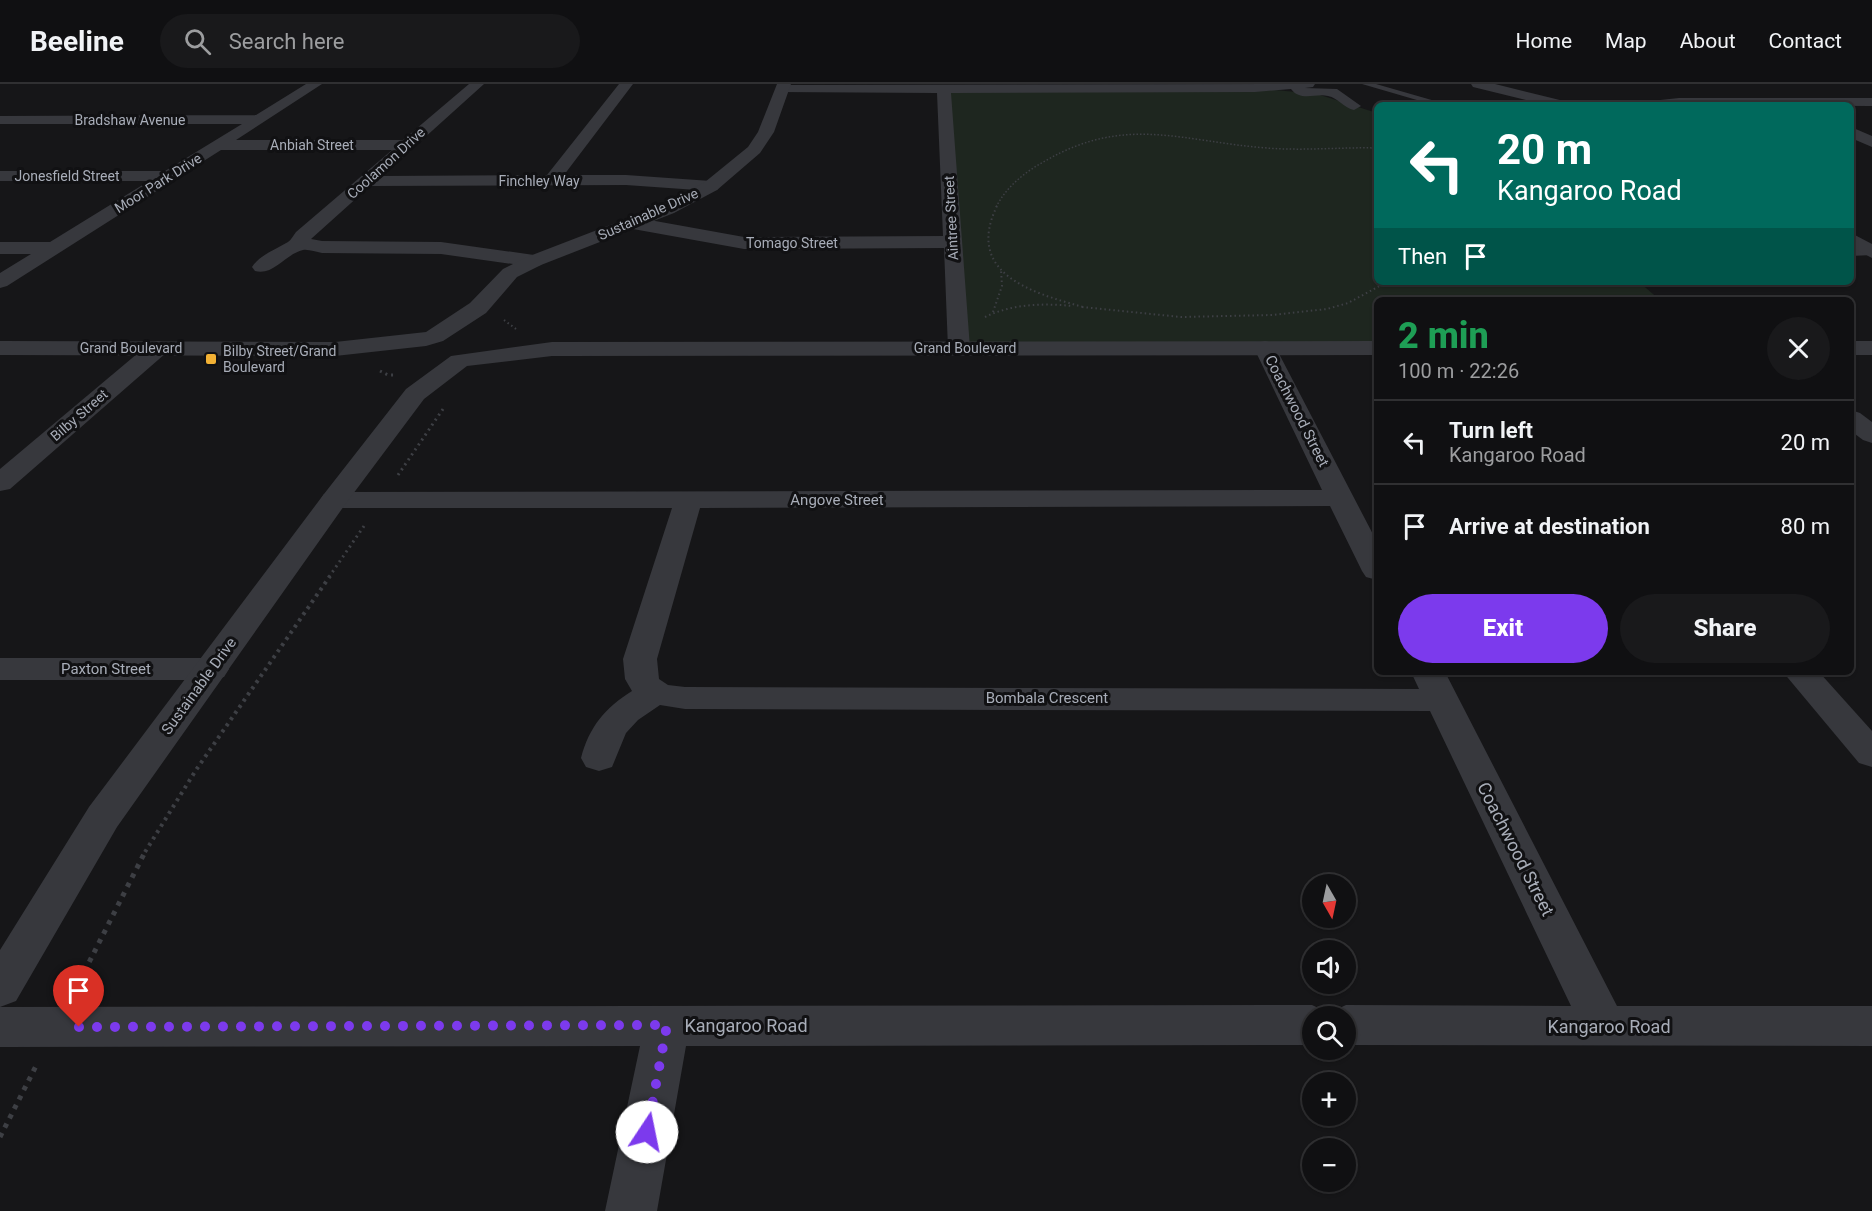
<!DOCTYPE html>
<meta charset="utf-8">
<style>
:root{--surface:#101012;--page:#19191b;--text:#f1f3f6;--muted:#9c9d9f;--line:#303032;--accent:#7c3aed}
body{margin:0;font-family:Roboto,sans-serif;background:var(--page);color:var(--text);height:100vh;display:flex;flex-direction:column;font-size:22px;white-space:nowrap}
*{box-sizing:border-box;margin:0}
p{font-size:20px;color:var(--muted)}
.icon{flex:none;width:33px;height:33px;fill:none;stroke:currentColor;stroke-width:2;stroke-linecap:round;stroke-linejoin:round}
.map{position:relative;flex:1;overflow:hidden}
.sheet{position:absolute;left:1374px;top:213px;width:480px;height:378px;display:flex;flex-direction:column;background:var(--surface);border-radius:9px;box-shadow:0 2px 4px #0004,0 0 0 2px var(--line)}
.sheet>*{flex:none}
.banner{position:absolute;left:1374px;top:18px;width:480px;height:183px;border-radius:9px;box-shadow:0 2px 4px #0004,0 0 0 2px var(--line);background:#00695c;color:#fff;overflow:hidden}
.needle{width:39px;rotate:171deg}
.tools{position:absolute;left:1302px;top:790px;display:grid;gap:12px}
.tools a{display:grid;place-items:center;width:54px;height:54px;border-radius:50%;background:var(--surface);box-shadow:0 2px 4px #0004,0 0 0 2px var(--line);font-size:30px}
.pin{position:absolute;display:grid;place-items:center;width:51px;height:51px;color:#fff;margin:-62px -26px;border-radius:50% 50% 50% 0;rotate:-45deg;box-shadow:0 0 6px #0007}
.pin .icon{rotate:45deg}
.me{position:absolute;width:66px;margin:-33px;rotate:11deg;stroke-linejoin:round;filter:drop-shadow(0 0 4px #0008)}
.turn{display:flex;align-items:center;gap:21px;height:126px;padding:0 24px;font-size:27px}
.turn .icon{width:78px;height:78px;stroke-width:2.5}
.turn b{display:block;font-size:42px;line-height:51px}
.then{display:flex;align-items:center;height:57px;padding:0 24px;background:#0003;gap:12px;font-size:22px}
.round{display:grid;place-items:center;flex:none;width:63px;height:63px;border-radius:32px;background:var(--page)}
.overview{display:flex;align-items:center;justify-content:space-between;height:102px;padding:0 24px}
h1{font-size:36px;font-weight:800;line-height:45px;color:#1e9e55}
.action{display:flex;gap:12px;margin-top:auto;padding:12px 24px}
.action a{flex:1;height:69px;border-radius:36px;background:var(--accent);color:#fff;font-size:24px;font-weight:800;line-height:69px;text-align:center}
.action a+a{background:var(--page);color:var(--text)}
ul{padding:0;list-style:none}
li{display:flex;align-items:center;gap:18px;height:84px;padding:0 24px;border-top:2px solid var(--line)}
li div{flex:1}
li b{display:block;font-size:22px}
li em{font-style:normal}
header{display:flex;align-items:center;gap:36px;box-sizing:border-box;height:84px;padding:0 30px;background:var(--surface);border-bottom:2px solid var(--line)}
header strong{font-size:28px}
nav{display:flex;gap:33px;margin-inline-start:auto;font-size:21px}
.search{width:420px;height:54px;background:var(--page);display:flex;align-items:center;gap:15px;box-sizing:border-box;padding:0 21px;border-radius:33px;color:var(--muted);font-size:22px}
.map>svg:first-child{display:block}
</style>
<header>
<strong>Beeline</strong>
<div class="search"><svg class="icon" aria-label="search" viewBox="0 0 24 24"><circle cx="10" cy="10" r="6"/><path d="M15 15l6 6"/></svg>Search here</div>
<nav><a>Home</a><a>Map</a><a>About</a><a>Contact</a></nav>
</header>
<div class="map">
<svg width="1872" height="1127" viewBox="0 0 1872 1127">
<rect width="100%" height="100%" fill="#161618"/>
<polygon fill="#1e261f" points="1255,4 1317,10 1377,29 1377,198 1639,198 1660,216 1377,216 1377,264 959,264 944,5"/>
<g fill="none" stroke-linecap="round" stroke-linejoin="round">
<path stroke="#3d3f44" stroke-width="1.5" stroke-dasharray="1.5 2" stroke-linecap="butt" d="M996 123C1007 102 1025 88 1045 77 1126 30 1183 58 1267 64 1304 67 1341 63 1377 64"/>
<g stroke="#3d3f44" stroke-width="2" stroke-dasharray="1.5 3" stroke-linecap="butt">
<path d="M997 122C964 190 1033 209 1083 223"/>
<polyline points="1082,223 1181,233 1272,231 1327,225 1348,219 1387,198"/>
<polyline points="993,228 1002,202 1001,186"/>
<path d="M985 233C1012 220 1043 219 1072 222"/>
<polyline points="504,236 516,245"/>
</g>
<g stroke="#3d3f44" stroke-width="3" stroke-dasharray="2 4" stroke-linecap="butt">
<polyline points="380,287 388,291 396,291"/>
<polyline points="398,391 443,325"/>
<polyline points="329,493 364,442"/>
</g>
<polyline stroke="#3d3f44" stroke-width="4" stroke-dasharray="3 4.5" stroke-linecap="butt" points="145,768 196,686 330,492"/>
<g stroke="#3d3f44" stroke-width="5" stroke-dasharray="4.5 6" stroke-linecap="butt">
<polyline points="75,906 146,766"/>
<polyline points="0,1053 36,982"/>
</g>
<polygon fill="#37383d" fill-rule="evenodd" points="1362,0 1376,0 1449,21 1434,21"/>
<g fill="#37383d" fill-rule="evenodd">
<path d="M306 0H322L236 56H403L469 0H484L382 92 547 91 619 0H633L564 91H626L711 97 717 98 720 102 717 106 711 107 626 101 370 102 311 155 322 157 441 158 534 171 541 173 544 177 541 181 534 183 441 170 322 169C316 168 308 165 303 166 285 170 274 192 255 187L252 183C261 170 275 166 288 158 291 156 293 152 296 148L392 66H221L7 202 0 204V189L31 170H0V158H50L149 97H0V87H165L242 40H0V32L256 31Z"/>
<path d="M1315 0 1313 3 1305 4 1337 5 1361 22 1354 26C1344 24 1338 14 1328 12 1315 9 1301 18 1291 5L1255 8 951 9 970 264 967 269 959 271 951 269 948 264 944 164 744 165 633 145 626 143 624 139 626 135 633 133 744 153 943 152 937 9 778 8 776 5 783 1Z"/>
<polygon points="1679,14 1872,14 1872,22 1644,21 1651,17"/>
<polygon points="1851,43 1872,52 1872,63 1851,54"/>
<polygon points="1851,160 1872,161 1872,171 1851,172"/>
<polygon points="158,257 166,259 169,264 166,269 10,405 0,407 0,385 150,259"/>
<path d="M1265 257 1273 259 1276 264 1377 458V496L1366 493 1362 487 1330 422 700 424 657 575 659 595 668 601 685 603 1419 605 1411 588H1445L1617 922H1872V962L1346 961V933H1312V961L686 962 657 1127H605L640 962 0 963V923L1312 921 1329 929 1346 921 1571 922 1430 627 685 625 660 621 638 636 626 649 612 683 599 687 586 683 581 674C589 643 605 624 632 607L625 595 623 575 672 424H334L324 422 320 416 324 410 334 408 1322 406 1254 264 1257 259Z"/>
<polygon points="1851,326 1860,329 1872,338 1872,359 1863,356 1851,347"/>
<polygon points="0,574 212,574 224,577 229,585 224,593 212,596 0,596"/>
<polygon points="1783,588 1819,588 1872,647 1872,683 1859,679"/>
</g>
<g fill="#37383d" fill-rule="evenodd">
<polygon points="777,0 791,0 774,48 760,69 717,106 674,129 541,181 517,193 486,229 443,257 426,262 335,272 0,271 0,257 335,258 426,248 470,219 503,185 527,173 662,121 705,98 748,63 758,48"/>
<polygon points="1471,0 1495,0 1568,18 1570,21 1546,21 1473,3"/>
<polygon points="1851,149 1872,160 1872,174 1851,163"/>
<polygon points="1377,257 1377,271 552,272 467,282 424,315 344,422 117,743 16,917 0,923 0,866 89,723 324,410 406,305 451,272 552,258"/>
<rect x="1851" y="257" width="21" height="14"/>
</g>
</g>
<g fill="none" stroke-linecap="round" stroke-linejoin="round">
<polyline stroke="#7c3aed" stroke-width="10" stroke-dasharray="0 18" points="79,943 667,941 647,1048"/>
</g>
<rect fill="#f2b134" stroke="#111113" stroke-width="2" x="205" y="269" width="12" height="12" rx="3"/>
<g text-anchor="middle" dominant-baseline="central" stroke-width="6" stroke-linejoin="round" paint-order="stroke">
<g font-size="14" fill="#a8adb8" stroke="#111113">
<text x="130" y="36">Bradshaw Avenue</text>
<text x="312" y="61">Anbiah Street</text>
<text transform="translate(386 79) rotate(-42)">Coolamon Drive</text>
<text x="67" y="92">Jonesfield Street</text>
<text x="539" y="97">Finchley Way</text>
<text transform="translate(158 99) rotate(-32)">Moor Park Drive</text>
<text transform="translate(648 130) rotate(-24)">Sustainable Drive</text>
<text transform="translate(951 134) rotate(-93)">Aintree Street</text>
<text x="792" y="159">Tomago Street</text>
<text x="131" y="264">Grand Boulevard</text>
<text x="965" y="264">Grand Boulevard</text>
<text transform="translate(79 331) rotate(-41)">Bilby Street</text>
</g>
<g font-size="14" fill="#a8adb8" stroke="#111113" text-anchor="start">
<text x="223" y="267">Bilby Street/Grand<tspan x="223" dy="16">Boulevard</tspan></text>
</g>
<g font-size="15" fill="#a8adb8" stroke="#111113">
<text transform="translate(1297 327) rotate(63)">Coachwood Street</text>
<text x="837" y="416">Angove Street</text>
<text x="106" y="585">Paxton Street</text>
<text transform="translate(199 602) rotate(-54)">Sustainable Drive</text>
<text x="1047" y="614">Bombala Crescent</text>
</g>
<g font-size="18" fill="#a8adb8" stroke="#111113">
<text transform="translate(1516 765) rotate(63)">Coachwood Street</text>
<text x="746" y="941">Kangaroo Road</text>
<text x="1609" y="942">Kangaroo Road</text>
</g>
</g>
</svg>
<div class="tools">
<a><svg class="needle" viewBox="-14 -14 28 28"><path d="M0-13l5 13h-10z" fill="#e53935"/><path d="M0 13l5-13h-10z" fill="#9c9d9f"/></svg></a>
<a><svg class="icon" aria-label="sound" viewBox="0 0 24 24"><path d="M4 9h4l5-4v14l-5-4H4zM17 9q2 3 0 6"/></svg></a>
<a><svg class="icon" aria-label="search" viewBox="0 0 24 24"><circle cx="10" cy="10" r="6"/><path d="M15 15l6 6"/></svg></a>
<a>+</a>
<a>−</a>
</div>
<div class="pin" style="left:79px;top:943px;background:#d93025"><svg class="icon" aria-label="arrive" viewBox="0 0 24 24"><path d="M6 21V4h12l-3 4 3 4H6"/></svg></div>
<svg class="me" style="left:647px;top:1048px" viewBox="-20 -20 40 40"><circle r="19" fill="#fff"/><path d="M0-13L10 11 0 6-10 11z" fill="#7c3aed"/></svg>
<div class="banner">
<div class="turn"><svg class="icon" aria-label="left" viewBox="0 0 24 24"><path d="M17 20v-9H6M10 6l-5 5 5 5"/></svg><div><b>20 m</b>Kangaroo Road</div></div>
<div class="then">Then<svg class="icon" aria-label="arrive" viewBox="0 0 24 24"><path d="M6 21V4h12l-3 4 3 4H6"/></svg></div>
</div>
<section class="sheet">
<div class="overview"><div><h1>2 min</h1><p>100 m · 22:26</p></div><a class="round"><svg class="icon" aria-label="close" viewBox="0 0 24 24"><path d="M6 6l12 12M18 6L6 18"/></svg></a></div>
<ul>
<li><svg class="icon" aria-label="left" viewBox="0 0 24 24"><path d="M17 20v-9H6M10 6l-5 5 5 5"/></svg><div><b>Turn left</b><p>Kangaroo Road</p></div><em>20 m</em></li>
<li><svg class="icon" aria-label="arrive" viewBox="0 0 24 24"><path d="M6 21V4h12l-3 4 3 4H6"/></svg><div><b>Arrive at destination</b></div><em>80 m</em></li>
</ul>
<div class="action"><a>Exit</a><a>Share</a></div>
</section>
</div>
